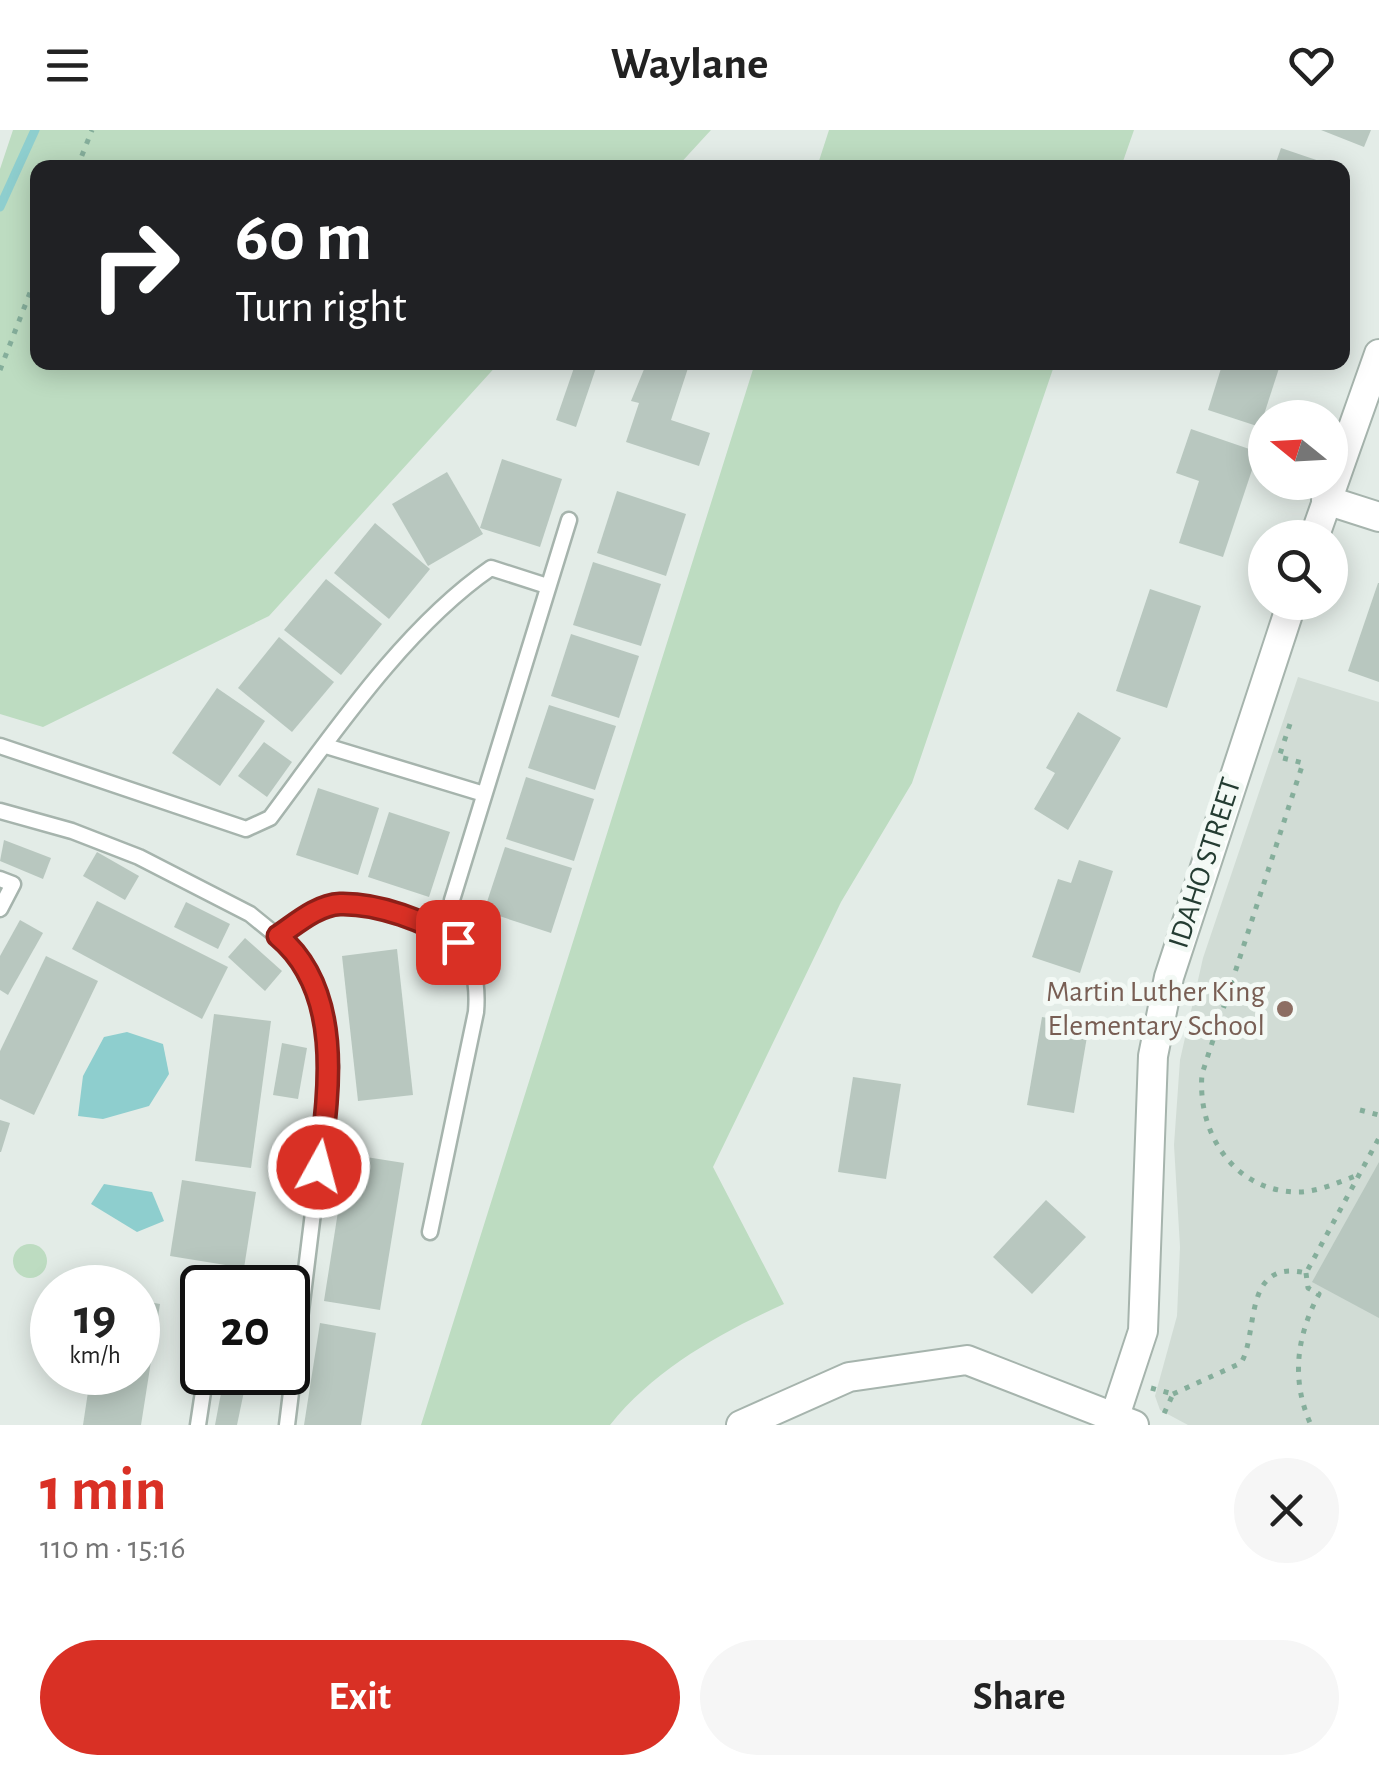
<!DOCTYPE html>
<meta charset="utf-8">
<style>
:root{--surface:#fff;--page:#f6f6f6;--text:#222;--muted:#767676;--accent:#d93025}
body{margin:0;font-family:"Alegreya Sans",sans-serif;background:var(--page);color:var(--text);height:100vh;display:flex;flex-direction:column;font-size:38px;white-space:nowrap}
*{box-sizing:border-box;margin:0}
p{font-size:32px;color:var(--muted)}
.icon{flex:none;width:55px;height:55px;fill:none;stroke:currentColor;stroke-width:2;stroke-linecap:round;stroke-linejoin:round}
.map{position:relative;height:1295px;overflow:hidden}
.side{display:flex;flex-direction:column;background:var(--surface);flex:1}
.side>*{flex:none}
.banner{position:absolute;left:30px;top:30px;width:1320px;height:210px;border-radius:20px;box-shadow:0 5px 25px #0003;background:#202124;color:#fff;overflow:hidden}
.needle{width:65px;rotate:288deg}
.tools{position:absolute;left:1248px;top:270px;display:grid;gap:20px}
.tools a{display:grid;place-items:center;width:100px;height:100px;border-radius:50%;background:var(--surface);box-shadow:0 5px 25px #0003;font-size:50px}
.speed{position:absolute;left:30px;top:1135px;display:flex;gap:20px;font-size:50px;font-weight:700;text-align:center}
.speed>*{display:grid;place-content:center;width:130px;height:130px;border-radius:50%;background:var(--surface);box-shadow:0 5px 25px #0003;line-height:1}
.speed small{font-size:25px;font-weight:400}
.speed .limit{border:5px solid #111;border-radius:15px;background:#fff;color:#111}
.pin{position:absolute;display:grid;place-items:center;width:85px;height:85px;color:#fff;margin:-42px;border-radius:20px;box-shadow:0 5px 15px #0006}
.me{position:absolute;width:110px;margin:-55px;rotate:7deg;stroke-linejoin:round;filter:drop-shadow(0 0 8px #0008)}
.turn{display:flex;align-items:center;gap:35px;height:210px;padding:0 40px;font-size:45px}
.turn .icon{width:130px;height:130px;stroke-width:2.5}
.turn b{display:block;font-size:70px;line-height:85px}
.round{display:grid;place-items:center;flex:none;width:105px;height:105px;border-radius:52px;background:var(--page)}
.summary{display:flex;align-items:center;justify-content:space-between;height:170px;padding:0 40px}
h1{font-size:60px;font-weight:600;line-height:75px;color:var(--accent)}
.cta{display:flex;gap:20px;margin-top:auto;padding:20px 40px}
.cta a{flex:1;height:115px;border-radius:60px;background:var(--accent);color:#fff;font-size:40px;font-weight:600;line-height:115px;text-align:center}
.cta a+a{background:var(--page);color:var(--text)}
header{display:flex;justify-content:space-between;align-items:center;height:130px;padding:0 40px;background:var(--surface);font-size:45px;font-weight:600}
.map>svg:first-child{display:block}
</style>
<header><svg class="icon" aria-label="menu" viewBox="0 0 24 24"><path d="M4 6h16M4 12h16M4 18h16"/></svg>Waylane<svg class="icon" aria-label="heart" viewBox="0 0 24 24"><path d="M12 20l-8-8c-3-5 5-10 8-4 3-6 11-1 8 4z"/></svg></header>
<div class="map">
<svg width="1379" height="1295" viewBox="0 0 1379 1295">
<rect width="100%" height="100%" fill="#e3ece7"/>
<polygon fill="#d1dcd5" points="1298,547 1379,572 1379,1295 1188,1295 1160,1280 1155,1266 1177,1186 1180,1117 1174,1015 1180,930 1203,828"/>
<g fill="#bddcc1">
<polygon points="13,0 711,0 677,37 38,38 38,232 499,233 269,486 43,597 0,584 0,39"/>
<polygon points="829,0 1134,0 1121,37 817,37"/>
<path d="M755 233H1055L912 653 841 772 713 1037 784 1174C720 1203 655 1239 610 1295H421Z"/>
<circle cx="30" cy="1131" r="17"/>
</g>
<g fill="#8ecece">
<polygon points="127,902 163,914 169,944 149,976 103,989 78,986 83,946 104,907"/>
<polygon points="104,1054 152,1062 164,1091 137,1102 91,1074"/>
</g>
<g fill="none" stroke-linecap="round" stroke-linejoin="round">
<polyline stroke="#8ecece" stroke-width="9" points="0,77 35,0"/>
</g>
<g fill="#b8c7bf">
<polygon points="1321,0 1371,0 1364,17"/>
<polygon points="1281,18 1337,37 1337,38 1274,38"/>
<polygon points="576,232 598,232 576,297 556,290"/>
<polygon points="647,232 690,232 671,290 710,303 699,336 626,312 639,273 631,271"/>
<polygon points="1223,232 1281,232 1260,297 1208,280"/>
<polygon points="1191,299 1258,322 1223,427 1179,413 1199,351 1176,343"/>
<polygon points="502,329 562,349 540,417 480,398"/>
<polygon points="447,342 483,404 428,436 392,374"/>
<polygon points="617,361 686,384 666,446 597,423"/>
<polygon points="375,393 430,439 389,489 334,443"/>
<polygon points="593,432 661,454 641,516 573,495"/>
<polygon points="326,449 382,494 341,545 284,500"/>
<polygon points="1378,453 1379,453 1379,552 1348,541"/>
<polygon points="1150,459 1201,476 1167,578 1116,561"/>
<polygon points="571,504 639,526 619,588 551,566"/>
<polygon points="279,507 334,552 292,602 238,558"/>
<polygon points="217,558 265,591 220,656 172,623"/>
<polygon points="549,575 616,596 595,660 528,638"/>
<polygon points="1078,582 1121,608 1068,700 1034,679 1055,643 1046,638"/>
<polygon points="264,612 292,632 267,667 238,646"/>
<polygon points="526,647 594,669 574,731 506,709"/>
<polygon points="318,658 379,678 358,745 296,725"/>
<polygon points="389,682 450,702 429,767 368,747"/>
<polygon points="4,710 51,728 43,749 0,731"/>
<polygon points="505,717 572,738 551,803 484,781"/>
<polygon points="97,722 139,746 125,770 83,746"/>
<polygon points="1079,730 1113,741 1080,843 1032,827 1058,749 1071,753"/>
<polygon points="97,771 228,837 202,889 72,819"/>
<polygon points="186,772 230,794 218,819 174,797"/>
<polygon points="20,790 43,803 8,865 0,860 0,826"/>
<polygon points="245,808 282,841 265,861 228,827"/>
<polygon points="397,819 413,965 358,971 342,826"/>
<polygon points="46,826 98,851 34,985 0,969 0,921"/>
<polygon points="214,884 271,891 251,1038 195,1031"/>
<polygon points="1042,887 1089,895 1074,983 1027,975"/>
<polygon points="282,913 307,918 298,969 273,965"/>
<polygon points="853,947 901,954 886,1049 838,1042"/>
<polygon points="0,990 10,993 1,1022 0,1022"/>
<polygon points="347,1024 404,1033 380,1180 324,1171"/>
<polygon points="1379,1032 1379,1188 1312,1152"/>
<polygon points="182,1050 256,1062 244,1138 170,1126"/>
<polygon points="1046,1070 1086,1107 1032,1164 993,1127"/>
<polygon points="138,1170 160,1174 141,1295 83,1295 91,1242 138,1242"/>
<polygon points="320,1193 376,1203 361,1295 304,1295"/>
<polygon points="225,1242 248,1242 237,1295 215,1295"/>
</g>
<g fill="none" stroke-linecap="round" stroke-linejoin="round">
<defs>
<g id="service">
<path d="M0 616 246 699 270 688C332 605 405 497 491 438L547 456"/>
<polyline points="326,616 484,664"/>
<polyline points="0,681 72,701 139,727 250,784 293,819 316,865 331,936 287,1295"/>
<polyline points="0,749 13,754 0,779"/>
<polyline points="452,770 569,390"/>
<path d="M278 806C296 794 316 775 339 774 358 773 382 781 399 786 454 803 481 820 476 882L430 1102"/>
<polyline points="198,1295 206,1242"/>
</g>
<g id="minor">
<polyline points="1326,370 1379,387"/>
<polyline points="1314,408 1379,224"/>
<polyline points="741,1295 849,1247 967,1230 1134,1295"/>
<polyline points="1112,1295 1143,1201 1153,926 1169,847 1292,472"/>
</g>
</defs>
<use href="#service" stroke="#a6b4ad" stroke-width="19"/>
<use href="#minor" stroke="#a6b4ad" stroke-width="32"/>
<g stroke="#85ae9b" stroke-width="5" stroke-dasharray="5 8" stroke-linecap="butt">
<polyline points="77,38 92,0"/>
<polyline points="0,240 38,142"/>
<path d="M1290 594 1279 627 1303 633 1202 944C1197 1004 1235 1063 1300 1062 1321 1061 1341 1051 1361 1044"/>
<polyline points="1360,980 1379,985"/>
<path d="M1306 1143 1308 1158 1319 1164C1296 1207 1291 1251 1311 1295"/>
<polyline points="1151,1258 1173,1264 1162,1288"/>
<path d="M1173 1264 1241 1233C1259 1203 1242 1128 1306 1143L1379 1008"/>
</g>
<use href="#service" stroke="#fff" stroke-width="14"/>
<use href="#minor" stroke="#fff" stroke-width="28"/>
</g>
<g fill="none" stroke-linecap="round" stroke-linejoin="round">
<defs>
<path id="route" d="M319 1037C329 962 344 861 278 806 296 794 317 775 340 774 378 773 426 791 458 812"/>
</defs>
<use href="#route" stroke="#8d1f18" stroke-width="25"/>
<use href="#route" stroke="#d93025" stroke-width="18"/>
</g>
<circle fill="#8d6e63" stroke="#f3f9f5" stroke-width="4" cx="1285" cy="879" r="10"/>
<g text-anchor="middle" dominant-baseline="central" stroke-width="10" stroke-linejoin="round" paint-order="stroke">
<g font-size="30" fill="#243c32" stroke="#f3f9f5">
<text transform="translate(1205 733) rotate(-72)">IDAHO STREET</text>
</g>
<g font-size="30" fill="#785e54" stroke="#f3f9f5" text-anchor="end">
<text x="1265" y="862">Martin Luther King<tspan x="1265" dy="34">Elementary School</tspan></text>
</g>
</g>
</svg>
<div class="tools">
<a><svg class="needle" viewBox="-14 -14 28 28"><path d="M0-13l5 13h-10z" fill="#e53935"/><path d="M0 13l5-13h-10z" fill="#767676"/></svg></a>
<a><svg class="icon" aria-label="search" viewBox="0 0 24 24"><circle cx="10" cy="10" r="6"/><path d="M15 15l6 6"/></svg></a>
</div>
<div class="speed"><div>19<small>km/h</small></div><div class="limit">20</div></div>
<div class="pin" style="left:458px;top:812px;background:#d93025"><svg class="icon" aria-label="arrive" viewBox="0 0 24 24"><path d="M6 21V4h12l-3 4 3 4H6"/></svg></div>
<svg class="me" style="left:319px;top:1037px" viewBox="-20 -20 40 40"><circle r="17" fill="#d93025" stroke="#fff" stroke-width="3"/><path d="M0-11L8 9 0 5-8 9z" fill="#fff"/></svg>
<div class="banner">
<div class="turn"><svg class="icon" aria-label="right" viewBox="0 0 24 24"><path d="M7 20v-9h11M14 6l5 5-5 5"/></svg><div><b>60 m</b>Turn right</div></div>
</div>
</div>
<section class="side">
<div class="summary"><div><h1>1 min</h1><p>110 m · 15:16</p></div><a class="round"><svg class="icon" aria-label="close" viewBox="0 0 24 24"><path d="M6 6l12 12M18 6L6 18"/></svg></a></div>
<div class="cta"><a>Exit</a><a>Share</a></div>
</section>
